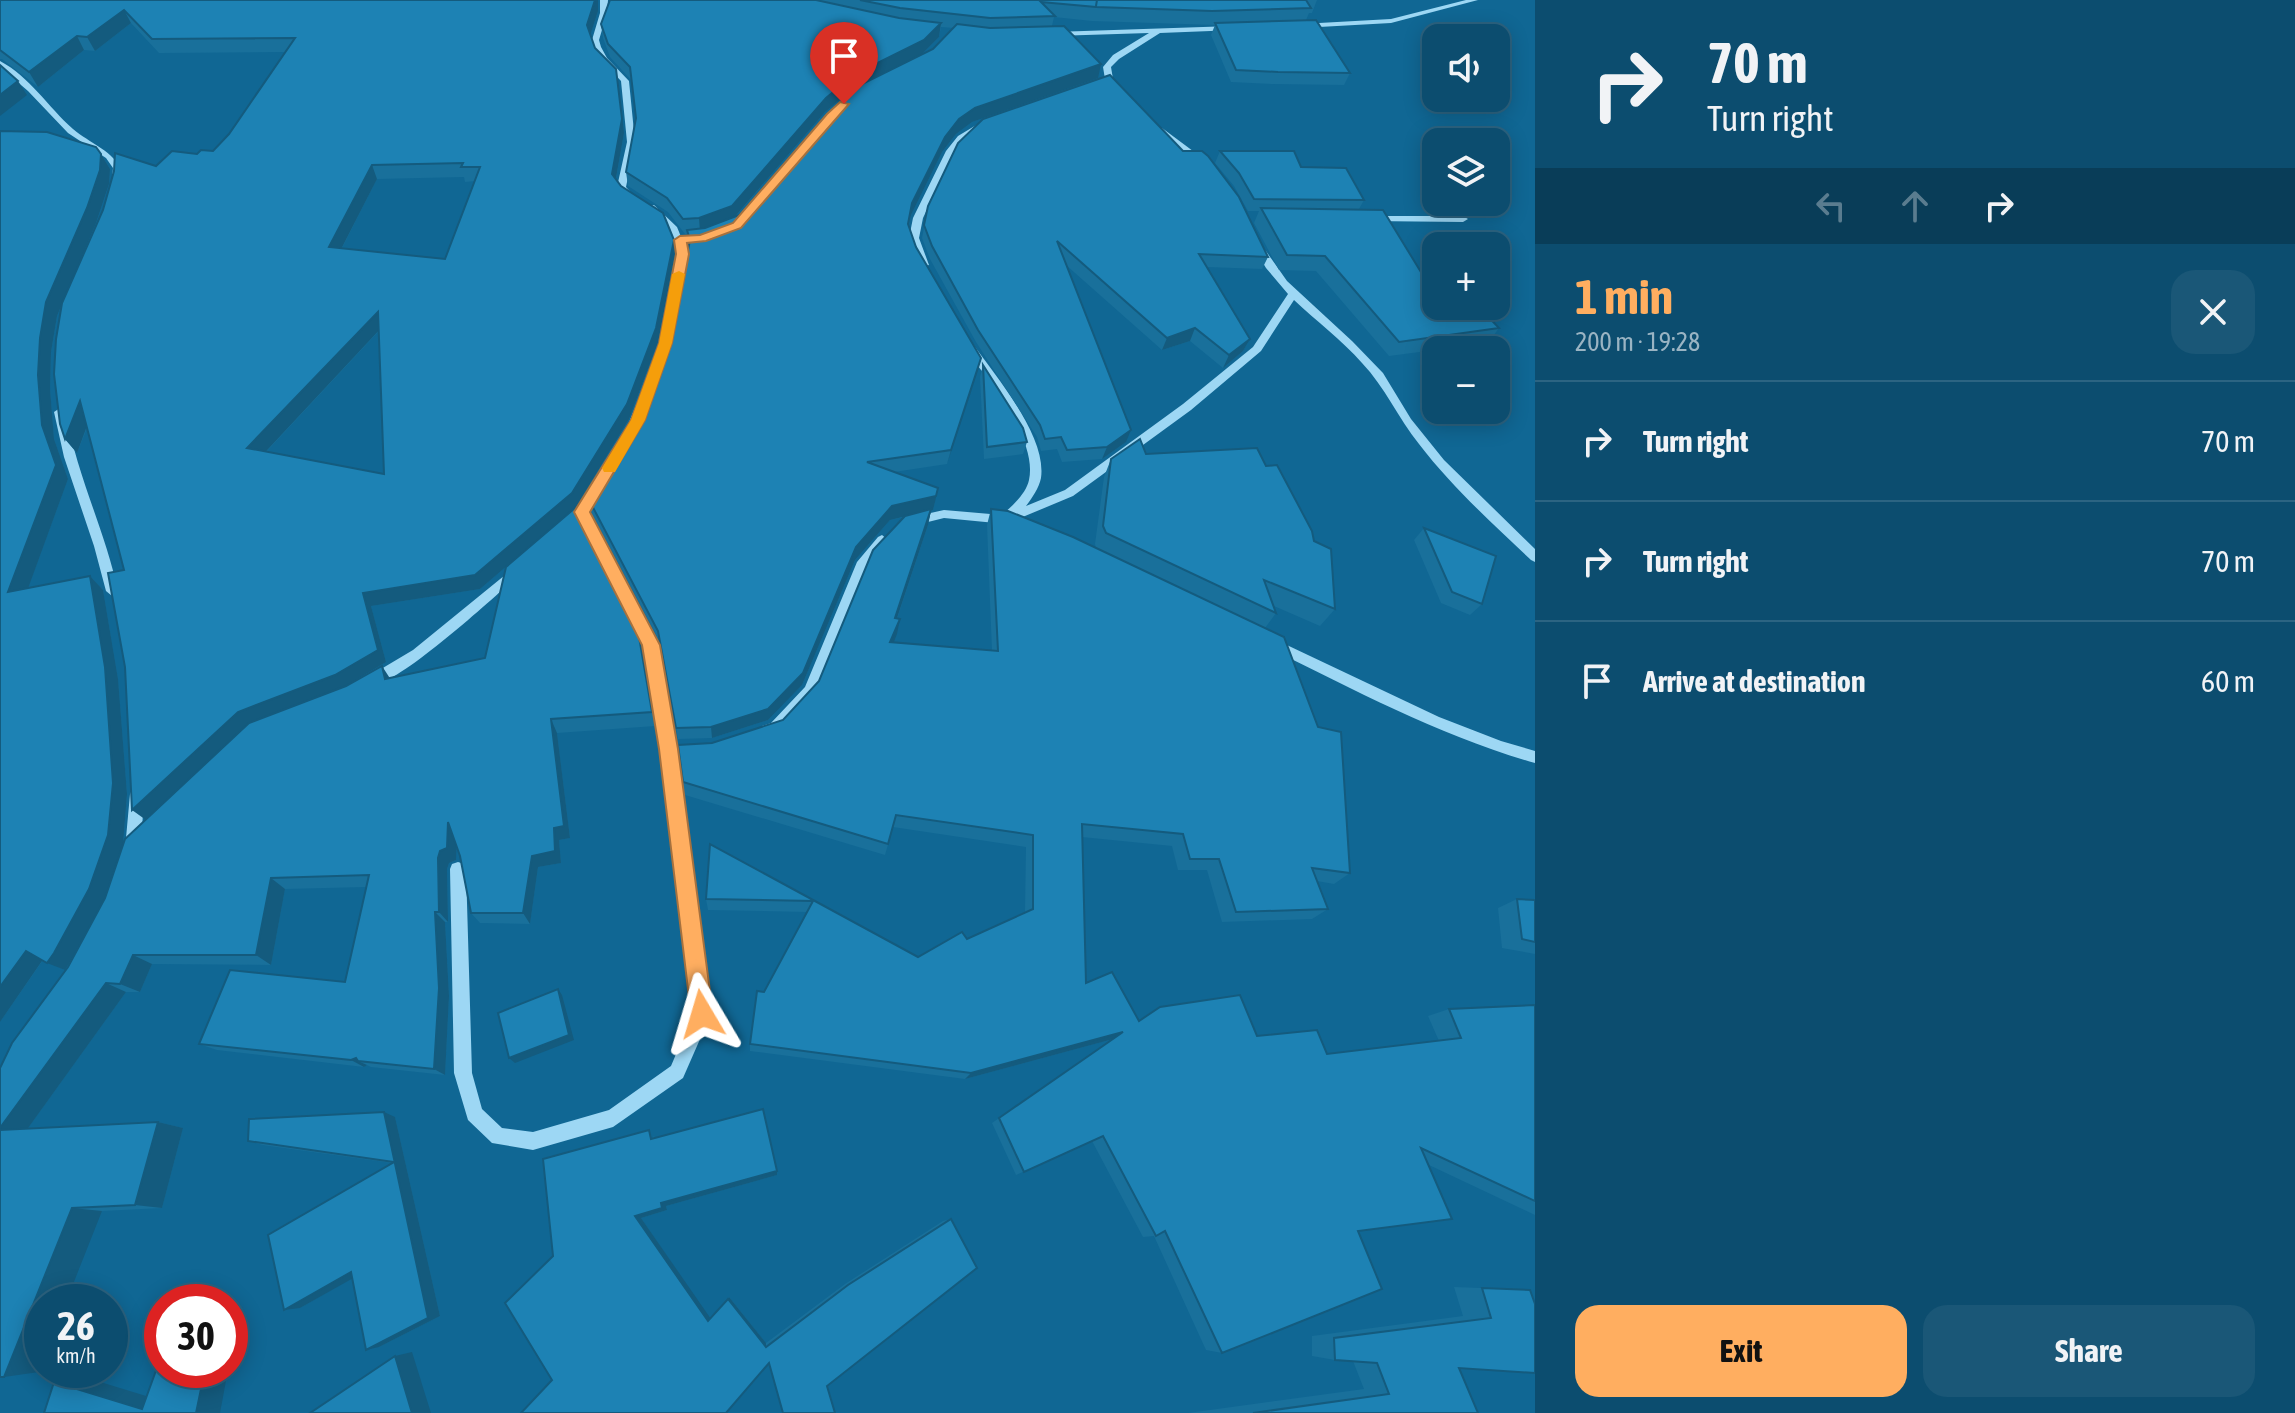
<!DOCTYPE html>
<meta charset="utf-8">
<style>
:root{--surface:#0c4d6f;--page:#1a5777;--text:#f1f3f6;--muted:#9ab4c3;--line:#2c6482;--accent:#ffae60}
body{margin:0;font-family:"Asap Condensed",sans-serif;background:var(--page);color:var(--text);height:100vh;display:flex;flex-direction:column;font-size:30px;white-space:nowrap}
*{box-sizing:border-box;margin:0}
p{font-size:26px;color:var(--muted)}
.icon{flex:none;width:44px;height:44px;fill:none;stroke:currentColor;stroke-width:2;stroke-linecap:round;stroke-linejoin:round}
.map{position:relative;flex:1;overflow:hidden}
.panel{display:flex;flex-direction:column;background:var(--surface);width:760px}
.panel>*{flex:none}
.top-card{background:#0c4d6f;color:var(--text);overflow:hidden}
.buttons{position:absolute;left:1422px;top:24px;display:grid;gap:16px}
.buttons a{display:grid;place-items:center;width:88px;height:88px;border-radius:16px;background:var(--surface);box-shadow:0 4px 20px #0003,0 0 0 2px var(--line);font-size:40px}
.speed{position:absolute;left:24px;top:1284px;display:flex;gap:16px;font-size:40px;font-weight:700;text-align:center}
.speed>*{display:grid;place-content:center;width:104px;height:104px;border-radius:50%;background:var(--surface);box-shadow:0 4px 20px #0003,0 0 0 2px var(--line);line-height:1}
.speed small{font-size:20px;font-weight:400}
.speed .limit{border:12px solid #d22;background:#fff;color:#111}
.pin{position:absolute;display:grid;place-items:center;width:68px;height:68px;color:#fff;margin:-82px -34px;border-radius:50% 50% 50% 0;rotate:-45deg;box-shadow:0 0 8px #0007}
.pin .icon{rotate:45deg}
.me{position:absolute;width:88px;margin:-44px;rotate:353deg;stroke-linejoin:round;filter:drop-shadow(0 0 6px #0008)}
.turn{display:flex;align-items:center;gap:28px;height:168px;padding:0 40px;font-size:36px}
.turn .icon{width:104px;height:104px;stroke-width:2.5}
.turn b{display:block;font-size:56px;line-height:68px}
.lanes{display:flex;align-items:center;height:76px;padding:0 40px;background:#0003;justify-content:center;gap:40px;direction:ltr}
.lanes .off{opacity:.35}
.round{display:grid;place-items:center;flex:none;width:84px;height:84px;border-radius:24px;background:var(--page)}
.overview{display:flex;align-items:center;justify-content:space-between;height:136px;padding:0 40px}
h1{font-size:48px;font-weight:700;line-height:60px;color:var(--accent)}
.action{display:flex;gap:16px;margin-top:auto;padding:16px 40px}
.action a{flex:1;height:92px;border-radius:24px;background:var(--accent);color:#111;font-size:32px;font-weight:700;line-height:92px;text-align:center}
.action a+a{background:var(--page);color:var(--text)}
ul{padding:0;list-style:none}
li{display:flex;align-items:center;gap:24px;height:120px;padding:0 40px;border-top:2px solid var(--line)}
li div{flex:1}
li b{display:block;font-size:30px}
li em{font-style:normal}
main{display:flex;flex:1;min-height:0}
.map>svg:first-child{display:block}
</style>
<main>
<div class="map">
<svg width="1535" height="1413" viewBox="0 0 1535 1413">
<rect width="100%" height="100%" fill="#106794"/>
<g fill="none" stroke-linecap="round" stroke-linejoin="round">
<g fill="#9dd7f4" fill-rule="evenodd">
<polygon points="600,0 608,0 607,13 599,40 601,47 607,58 629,81 635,142 626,187 637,199 632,202 617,187 627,142 621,81 602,61 593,47 592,40 600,13"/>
<polygon points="1466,0 1478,0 1391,23 1301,28 1297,26 1301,24 1391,19"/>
<polygon points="1233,26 1236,26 1236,30 1160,33 1119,59 1111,67 1113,79 1121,92 1117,94 1114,94 1105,79 1103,67 1113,55 1149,33 1054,36 1050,34 1054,32"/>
<path d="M0 61C30 77 48 107 73 129 91 144 108 148 121 168L119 183 112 181 113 168 106 158 68 133 28 91 0 67Z"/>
<polygon points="988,118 995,120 964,140 953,154 923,218 919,238 929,265 921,267 909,238 913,218 946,151 958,136"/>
<polygon points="1156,128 1162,128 1205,160 1198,162 1156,132"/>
<polygon points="648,205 654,205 677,227 688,254 671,343 638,430 632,434 626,430 661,343 678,254 668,228 648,209"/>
<polygon points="1372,216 1463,216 1468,219 1463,222 1369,221 1367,219"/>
<path d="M1258 243 1261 244 1287 281 1352 341 1383 373 1411 419 1444 460 1535 549V562L1531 560C1492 523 1452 487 1419 444 1398 418 1385 387 1362 363 1342 340 1316 321 1294 300L1261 351 1191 410 1073 496 1006 524 944 518 912 526 908 524 906 521 908 518 944 510 1002 515C1012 506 1026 494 1029 480 1038 438 986 379 964 346L965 344H973C996 377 1047 436 1041 478 1039 488 1032 498 1026 506L1065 490 1183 404 1253 347 1288 294 1266 268 1253 246Z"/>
<path d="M60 408 66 412C76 474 105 530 118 591L112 596 106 591 94 546 64 457 54 412Z"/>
<polygon points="599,481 605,485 588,512 658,645 676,749 711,1014 683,1078 613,1127 533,1150 492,1143 468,1120 454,1073 450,869 452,864 458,862 464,864 466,869 472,1073 482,1109 502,1128 533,1132 609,1110 671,1066 693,1014 662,749 644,645 580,521 565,533 559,528 578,509 595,482"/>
<polygon points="882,535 888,540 868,564 815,694 780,732 767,736 762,734 760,730 762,726 771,723 805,687 857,562 878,537"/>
<path d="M516 566 522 571 520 574C496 595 392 692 366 686L364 682 366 678 413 650Z"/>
<path d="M1272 638 1439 717 1501 741 1535 751V763C1440 736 1355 690 1267 647L1265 643Z"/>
<polygon points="137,787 142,789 144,794 141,849 138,854 133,856 128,854 125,849 130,794 132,789"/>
</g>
</g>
<g fill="#19709b" fill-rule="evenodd">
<path d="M0 0 598 11 590 35 624 133 616 179 621 186 674 240 675 254 658 342 629 419 576 507 480 589 371 606 386 662 345 687 638 631 655 726 557 733 570 838 559 840 561 863 538 867 530 924 480 923 471 913 460 856 456 846V860L449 863 447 869 448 922H445L449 996 445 1075 371 1067 367 1065 364 1067 217 1050 199 1044 345 982 366 887 285 889 271 965 152 964 140 992H126L28 1128 158 1122 183 1128 162 1208 102 1211 42 1302V1364L39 1372 0 1068 70 963 65 970 43 960 0 1022V131L101 154 110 169 109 184 96 223 71 284 156 166 197 154 213 151 229 134 285 52 159 53 131 23 95 51 84 50 38 87 2 59H0ZM464 177 465 182 475 181 445 259 342 248 377 179ZM62 305 65 439 77 453 87 428 124 570 146 819 123 844 127 794 118 679 103 590 90 576 28 588 68 479 54 439 50 389 51 352 57 316ZM378 332 384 474 266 452Z"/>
<path d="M610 0H1317L1312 13H1309L1306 20 1350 73 1344 85 1272 84 1231 82 1211 35 1215 25 1092 21 1054 17 1052 26 1098 78 972 122 956 134 942 152 910 217 909 226 916 247 977 373 947 464 894 472 935 502 933 510H931L928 525 897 619H900L893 643 992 651 987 525 991 509 1096 548 1095 544 1104 477 1111 459 1146 454 1266 466 1314 541 1335 609 1320 626 1274 606 1276 613 1265 628 1350 873 1334 884 1317 881 1328 909 1312 919 1222 922 1207 870H1178L1172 846 1082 837 1086 983 1139 1020 1257 1036 1327 1054 1439 1041 1428 1016 1449 1009 1535 1005V1215L1429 1165 1358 1231 1222 1353 1206 1350 1154 1236 1143 1237 1092 1141 1016 1175 992 1123 1113 1039 965 1079 750 1051V1044L764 992 808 912 708 910 706 899 710 844 918 957 967 939 1025 912 1026 847 893 827 885 855 685 795 683 782 712 743 783 720 819 681 904 517 890 520 855 560 802 685 768 720 712 738 678 739 661 644 591 512 588 498 645 407 672 330 689 246 687 234H685L668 212 628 186 626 172 636 118 632 81 610 57 603 38 601 24ZM941 27 954 28 933 49 742 214 735 217 825 112 854 88 922 54 939 37Z"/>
<polygon points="1220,151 1301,167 1364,200 1359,209 1427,282 1499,328 1488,343 1389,356 1316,271 1279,270 1254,223 1259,211 1248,211 1234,186 1215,163"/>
<polygon points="928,206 1268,257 1262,269 1207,267 1250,339 1243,351 1223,368 1190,341 1162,350 1066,265 1126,442 1102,459 1062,462 1057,449 1041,451 1037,437 976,342 930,259 922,238"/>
<polygon points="983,365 1027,442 1023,454 984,459 980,377"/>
<polygon points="1424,528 1482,604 1470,615 1441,603 1414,540"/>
<polygon points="1517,899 1535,900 1535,954 1502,948 1498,908"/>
<polygon points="395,1117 440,1316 379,1347 352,1278 300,1308 392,1163 263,1145 248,1141"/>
<polygon points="654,1136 655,1138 777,1175 666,1206 667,1210 641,1218 710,1319 729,1297 766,1343 845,1284 943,1221 951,1219 769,1363 552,1380 553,1256"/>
<polygon points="1454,1287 1530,1290 1459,1368 1478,1413 1188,1413 1364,1389 1353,1361 1335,1360 1312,1356 1312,1336 1463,1316"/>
</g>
<g fill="#145b7e">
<polygon points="595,0 598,0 598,11 589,39 587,25"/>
<polygon points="124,10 131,23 95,51 87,37"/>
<polygon points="941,23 939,37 922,54 854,88 825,112 732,220 700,232 699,218 826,98 855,74"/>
<polygon points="77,36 84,50 38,87 29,72"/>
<polygon points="1101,64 1098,78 972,122 956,134 942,152 910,217 906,239 912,203 945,137 959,119 975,108"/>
<polygon points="18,81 27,95 0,116 0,95"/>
<polygon points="618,83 624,133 614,189 612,174"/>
<polygon points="101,154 110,169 109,184 96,223 57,316 51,352 50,389 54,439 68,479 22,605 8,592 42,425 38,375 40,338 46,302"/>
<polygon points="372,165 377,179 335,261 329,247"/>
<polygon points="674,240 675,254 658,342 629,419 576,507 480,589 371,606 386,662 344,687 146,820 132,810 363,593"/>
<polygon points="378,312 383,326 256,462 247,448"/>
<polygon points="1195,328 1190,341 1162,350 1167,338"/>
<polygon points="1250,339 1243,351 1223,368 1229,355"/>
<polygon points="981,358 977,373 947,464 951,450"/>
<polygon points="80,401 91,415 77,453 65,439"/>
<polygon points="1131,430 1126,442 1102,459 1107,447"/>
<polygon points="938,488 935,502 933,510 931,510 928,525 892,633 895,618 931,510 890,520 855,560 802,685 768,720 712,738 711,727 856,547 892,506"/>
<polygon points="90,576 103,590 118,679 127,794 123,844 105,898 71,960 65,970 47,963"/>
<polygon points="900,619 897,634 888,657 890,642"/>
<polygon points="382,666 391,680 385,679"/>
<polygon points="551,719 557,733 570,838 559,840 561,863 538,867 530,924 523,913 532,856 554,828"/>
<polygon points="448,822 457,834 456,860 449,863 447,869 448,922 439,912 438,858"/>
<polygon points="271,878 285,889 271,965 256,955"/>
<polygon points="435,912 445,922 449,996 445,1075 434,1069"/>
<polygon points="26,951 44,958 0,1022 0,987"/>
<polygon points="133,955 152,964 140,992 120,984"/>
<polygon points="106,983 126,992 13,1149 0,1147 0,1128"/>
<polygon points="558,989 562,995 574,1040 515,1063 509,1058"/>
<polygon points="1123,1032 1113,1039 965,1079 971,1073"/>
<polygon points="356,1058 358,1061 367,1065 364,1067 351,1060"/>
<polygon points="384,1112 395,1117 440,1316 379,1347 366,1350 428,1318"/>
<polygon points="158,1122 183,1128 162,1208 135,1205"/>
<polygon points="777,1171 777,1175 666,1206 667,1210 641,1218 711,1319 708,1321 635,1216 661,1203"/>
<polygon points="72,1208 102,1211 66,1302 42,1302 42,1364 39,1372 4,1377"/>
<polygon points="351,1272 364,1272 300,1308 284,1310"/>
<polygon points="729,1297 766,1343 766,1347 728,1299"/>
<polygon points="236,1335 230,1362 230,1336"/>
<polygon points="412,1352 431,1413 412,1413 395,1356"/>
<polygon points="205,1370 228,1370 220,1413 196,1413"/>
<polygon points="84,1377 169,1403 142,1409 54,1382"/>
</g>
<g fill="#1d82b4" stroke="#145b7e" stroke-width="2" fill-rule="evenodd">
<path d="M0 0H595L587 25 595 48 616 69 622 119 612 174 621 186 663 213 674 240 656 328 627 404 572 493 475 575 363 593 378 650 335 675 238 712 132 810 125 667 108 573 124 570 80 401 65 439 60 424 54 374 56 339 62 303 103 210 114 171 115 153 156 166 172 151 197 154 201 150 213 151 229 134 295 38 152 39 124 10 87 37 77 36 29 72 0 50ZM463 163 461 167H480L445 259 329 247 372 165ZM378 312 384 474 247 448Z"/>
<polygon points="610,0 816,0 899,18 941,23 924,40 855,74 826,98 732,206 699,218 683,219 667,198 626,172 636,118 630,67 608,44 601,24"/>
<polygon points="860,0 1097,0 1096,6 1097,0 1306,0 1311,8 1212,11 1096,7 1041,2 1055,16 990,18 900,8"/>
<polygon points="1316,20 1350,73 1278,72 1236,70 1215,23"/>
<polygon points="957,24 990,28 1064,26 1101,64 975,108 959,119 945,137 912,203 908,224 916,247 981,358 951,450 867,462 938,488 936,496 892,506 856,547 803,673 768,709 711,727 676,728 658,631 588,498 645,407 672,330 690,240 687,230 705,228 742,214 836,106 864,83 933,49"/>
<polygon points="0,65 18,81 0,95"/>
<polygon points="1110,75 1183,151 1202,151 1208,156 1239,197 1268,257 1199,254 1250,339 1229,355 1195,328 1167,338 1057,241 1131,430 1107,447 1067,450 1061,437 1045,439 1040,425 978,330 932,246 924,225 928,206 958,143 983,119"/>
<polygon points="0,131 47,132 96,147 101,154 100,170 87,208 46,302 40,338 38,375 42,425 56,465 8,592 90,576 105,667 113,783 108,835 89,889 54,953 47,963 26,951 0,987"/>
<polygon points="1220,151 1294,151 1301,167 1346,168 1364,200 1254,199 1239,173"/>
<polygon points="1261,208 1383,210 1427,282 1436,281 1436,306 1478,306 1499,328 1399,342 1325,256 1287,255"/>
<polygon points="983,365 1023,428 1027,442 987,447"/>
<polygon points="1140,439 1146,454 1257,448 1266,466 1277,465 1312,531 1314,541 1331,549 1335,609 1264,580 1276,613 1106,533 1103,526 1111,459"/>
<polygon points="575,508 638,631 652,712 551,719 564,826 554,828 555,851 532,856 523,913 471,913 460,856 448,822 447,848 440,851 438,858 439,912 435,912 439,988 434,1069 358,1061 356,1058 351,1060 199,1044 230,970 345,982 369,875 271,878 256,955 133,955 120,984 106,983 0,1128 0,1068 12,1043 68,967 105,898 125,839 249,723 346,686 382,666 385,679 485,658 506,567"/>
<polygon points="931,509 895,618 900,619 890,642 998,651 991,509 1008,511 1073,537 1284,637 1318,727 1341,732 1350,873 1312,868 1328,909 1236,912 1219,859 1190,859 1183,834 1082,824 1086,983 1112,972 1139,1021 1160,1007 1240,995 1257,1036 1317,1030 1327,1054 1461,1038 1449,1009 1535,1005 1535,1201 1421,1148 1452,1219 1358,1231 1382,1289 1222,1353 1165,1231 1156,1236 1103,1136 1024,1172 999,1118 1123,1032 971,1073 750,1044 757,991 764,992 813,901 706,899 710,844 918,957 962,932 967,939 1033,909 1033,835 896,815 888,844 683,782 678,745 712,743 783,720 819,681 873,550 905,516"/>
<polygon points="1424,528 1496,556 1482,604 1452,592"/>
<polygon points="1517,899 1535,900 1535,942 1522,939"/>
<polygon points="558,989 569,1035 509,1058 498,1013"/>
<polygon points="763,1109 777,1171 661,1203 662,1208 635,1216 708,1321 728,1299 766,1347 848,1285 951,1219 977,1268 827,1386 835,1413 783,1413 769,1363 726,1413 521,1413 552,1380 505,1303 553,1256 543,1159 649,1130 651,1139"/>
<polygon points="384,1112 428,1318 366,1350 351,1272 284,1310 268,1235 394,1162 248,1141 249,1119"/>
<polygon points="158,1122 135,1205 72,1208 4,1377 0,1377 0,1130"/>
<polygon points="1482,1288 1530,1290 1535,1304 1535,1373 1459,1368 1478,1413 1253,1413 1389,1394 1377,1363 1335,1360 1334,1338 1491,1318"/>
<polygon points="162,1354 162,1370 205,1370 196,1413 44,1413 54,1382 142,1409"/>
<polygon points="395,1356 412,1413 310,1413"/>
</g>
<polygon fill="#ffae60" stroke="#a6713e" stroke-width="2" points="840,102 849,104 741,228 706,241 687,243 689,254 672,343 645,420 590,512 660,645 678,749 713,1014 710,1021 702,1025 694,1021 691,1014 659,749 642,645 574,512 631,420 659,343 676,254 674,240 680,236 700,235 733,223 827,114"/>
<polygon fill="#f59e0b" points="679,271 685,274 672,343 645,420 615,472 604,472 602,468 631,420 659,343 672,274"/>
</svg>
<div class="buttons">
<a><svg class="icon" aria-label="sound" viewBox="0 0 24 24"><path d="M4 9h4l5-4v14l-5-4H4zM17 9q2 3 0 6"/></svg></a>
<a><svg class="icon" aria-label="layers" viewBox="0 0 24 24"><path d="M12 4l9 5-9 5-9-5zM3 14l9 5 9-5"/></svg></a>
<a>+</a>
<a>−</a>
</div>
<div class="speed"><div>26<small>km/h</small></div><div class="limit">30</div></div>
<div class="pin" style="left:844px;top:104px;background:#d93025"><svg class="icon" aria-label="arrive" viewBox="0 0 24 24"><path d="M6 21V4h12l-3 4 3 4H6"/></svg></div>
<svg class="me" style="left:702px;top:1014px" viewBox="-20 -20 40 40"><path d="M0-17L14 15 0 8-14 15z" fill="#ffae60" stroke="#fff" stroke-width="4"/></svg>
</div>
<section class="panel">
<div class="top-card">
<div class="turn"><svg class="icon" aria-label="right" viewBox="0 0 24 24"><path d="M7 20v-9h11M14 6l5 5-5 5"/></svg><div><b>70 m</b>Turn right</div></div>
<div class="lanes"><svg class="icon off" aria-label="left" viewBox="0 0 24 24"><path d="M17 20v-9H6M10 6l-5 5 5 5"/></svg><svg class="icon off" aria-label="ahead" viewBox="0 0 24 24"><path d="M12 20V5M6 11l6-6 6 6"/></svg><svg class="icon" aria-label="right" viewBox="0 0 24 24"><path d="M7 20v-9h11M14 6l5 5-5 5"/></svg></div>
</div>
<div class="overview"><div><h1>1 min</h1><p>200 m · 19:28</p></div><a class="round"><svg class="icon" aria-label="close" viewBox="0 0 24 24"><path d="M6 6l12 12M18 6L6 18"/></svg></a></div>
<ul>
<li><svg class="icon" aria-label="right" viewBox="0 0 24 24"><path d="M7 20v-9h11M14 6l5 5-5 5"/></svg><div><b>Turn right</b></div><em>70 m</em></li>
<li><svg class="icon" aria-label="right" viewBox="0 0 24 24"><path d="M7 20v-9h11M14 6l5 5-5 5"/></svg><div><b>Turn right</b></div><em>70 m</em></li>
<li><svg class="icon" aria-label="arrive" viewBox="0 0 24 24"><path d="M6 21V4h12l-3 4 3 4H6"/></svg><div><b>Arrive at destination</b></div><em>60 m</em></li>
</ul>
<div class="action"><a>Exit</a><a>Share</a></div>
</section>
</main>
